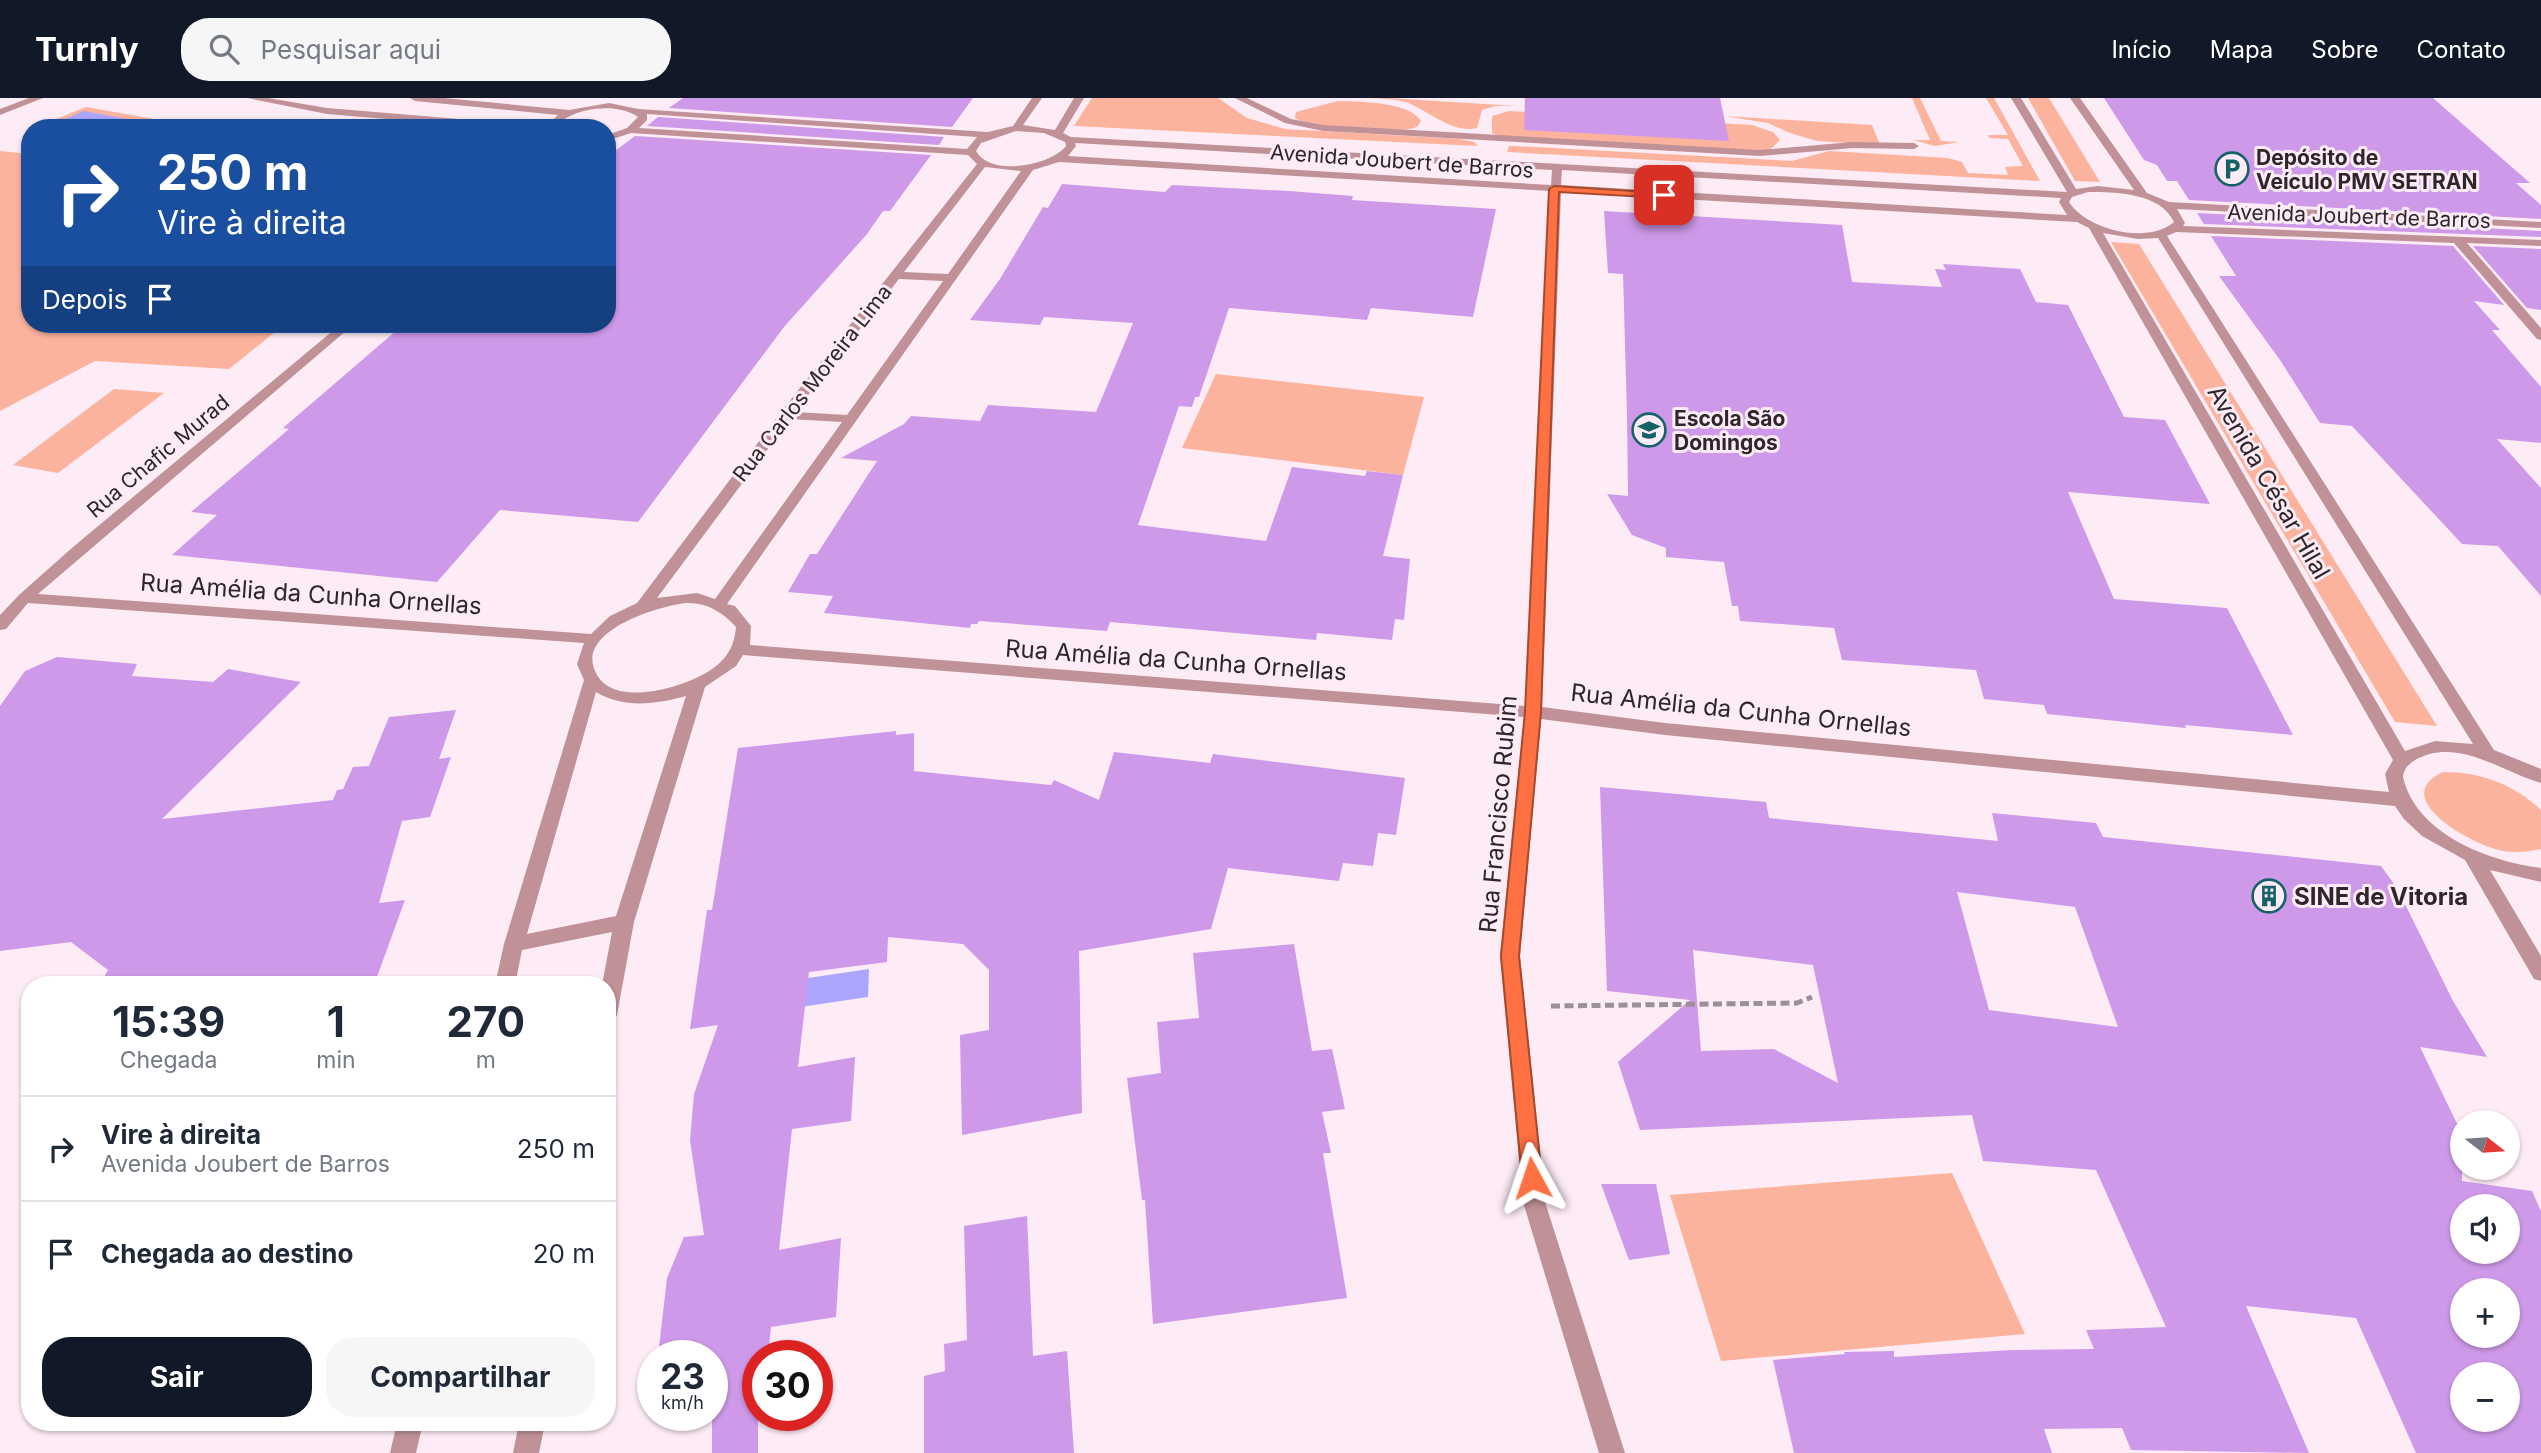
<!DOCTYPE html>
<html lang="pt">
<meta charset="utf-8">
<style>
:root{--surface:#fff;--page:#f6f6f7;--text:#1f2937;--muted:#747a83;--line:#e0e1e3;--accent:#111827}
body{margin:0;font-family:Inter,sans-serif;background:var(--page);color:var(--text);height:100vh;display:flex;flex-direction:column;font-size:26px;white-space:nowrap}
*{box-sizing:border-box;margin:0}
p{font-size:23px;color:var(--muted)}
.icon{flex:none;width:38px;height:38px;fill:none;stroke:currentColor;stroke-width:2;stroke-linecap:round;stroke-linejoin:round}
.map{position:relative;flex:1;overflow:hidden}
.details{position:absolute;left:21px;top:878px;width:595px;height:455px;display:flex;flex-direction:column;background:var(--surface);border-radius:28px;box-shadow:0 2px 5px #0004}
.details>*{flex:none}
.top-card{position:absolute;left:21px;top:21px;width:595px;height:214px;border-radius:28px;box-shadow:0 2px 5px #0004;background:#1a4fa0;color:#fff;overflow:hidden}
.needle{width:46px;rotate:107deg}
.controls{position:absolute;left:2450px;top:1012px;display:grid;gap:14px}
.controls a{display:grid;place-items:center;width:70px;height:70px;border-radius:50%;background:var(--surface);box-shadow:0 2px 5px #0004;font-size:35px}
.speed{position:absolute;left:637px;top:1242px;display:flex;gap:14px;font-size:35px;font-weight:700;text-align:center}
.speed>*{display:grid;place-content:center;width:91px;height:91px;border-radius:50%;background:var(--surface);box-shadow:0 2px 5px #0004;line-height:1}
.speed small{font-size:18px;font-weight:400}
.speed .limit{border:10px solid #d22;background:#fff;color:#111}
.pin{position:absolute;display:grid;place-items:center;width:60px;height:60px;color:#fff;margin:-30px;border-radius:14px;box-shadow:0 4px 10px #0006}
.me{position:absolute;width:77px;margin:-38px;rotate:355deg;stroke-linejoin:round;filter:drop-shadow(0 0 5px #0008)}
.turn{display:flex;align-items:center;gap:24px;height:147px;padding:0 21px;font-size:32px}
.turn .icon{width:91px;height:91px;stroke-width:2.5}
.turn b{display:block;font-size:49px;line-height:60px}
.then{display:flex;align-items:center;height:66px;padding:0 21px;background:#0003;gap:14px;font-size:26px}
.eta{display:flex;justify-content:space-evenly;align-items:center;height:119px;text-align:center}
.eta b{font-size:42px;font-weight:700;line-height:49px}
.primary-button{display:flex;gap:14px;margin-top:auto;padding:14px 21px}
.primary-button a{flex:1;height:80px;border-radius:28px;background:var(--accent);color:#fff;font-size:28px;font-weight:700;line-height:80px;text-align:center}
.primary-button a+a{background:var(--page);color:var(--text)}
ul{padding:0;list-style:none}
li{display:flex;align-items:center;gap:21px;height:105px;padding:0 21px;border-top:2px solid var(--line)}
li div{flex:1}
li b{display:block;font-size:26px}
li em{font-style:normal}
header{display:flex;align-items:center;gap:42px;box-sizing:border-box;height:98px;padding:0 35px;background:var(--accent);color:#fff}
header strong{font-size:33px}
nav{display:flex;gap:38px;margin-inline-start:auto;font-size:24px}
.search{width:490px;height:63px;background:var(--page);display:flex;align-items:center;gap:18px;box-sizing:border-box;padding:0 24px;border-radius:28px;color:var(--muted);font-size:26px}
.map>svg:first-child{display:block}
</style>
<header>
<strong>Turnly</strong>
<div class="search"><svg class="icon" aria-label="search" viewBox="0 0 24 24"><circle cx="10" cy="10" r="6"/><path d="M15 15l6 6"/></svg>Pesquisar aqui</div>
<nav><a>Início</a><a>Mapa</a><a>Sobre</a><a>Contato</a></nav>
</header>
<div class="map">
<svg width="2541" height="1355" viewBox="0 0 2541 1355">
<rect width="100%" height="100%" fill="#fdebf5"/>
<g fill="#fcb39d">
<polygon points="1092,0 1218,0 1247,20 1285,31 1460,41 1474,44 1478,48 1074,28"/>
<path d="M1373 0H1388L1516 8H1495L1482 12 1477 30C1452 36 1428 12 1406 4 1395 1 1384 1 1373 0Z"/>
<polygon points="1912,0 1920,0 1941,43 1959,44 1935,48 1913,42 1930,42"/>
<polygon points="1986,0 1994,0 2040,83 1507,54 1509,48 1513,48 1792,63 1829,53 1948,60 1962,64 1968,75 2008,77 2005,69 2023,68 2008,41 1989,40 1988,37 2008,37"/>
<polygon points="2028,0 2049,0 2100,84 2075,83"/>
<path d="M1338 3C1359 4 1409 3 1421 23 1418 27 1419 28 1414 30 1397 36 1308 30 1295 20L1296 14Z"/>
<polygon points="86,9 176,25 166,30 34,30"/>
<polygon points="1509,13 1752,27 1773,34 1780,42 1772,50 1765,53 1499,38 1492,35 1492,18"/>
<polygon points="1724,18 1872,27 1880,47 1817,43 1790,35 1768,25"/>
<polygon points="0,53 30,56 30,226 285,226 229,271 95,263 0,313"/>
<polygon points="2111,144 2139,146 2437,628 2395,624"/>
<polygon points="1216,276 1424,299 1403,377 1182,350"/>
<polygon points="114,291 164,295 58,375 13,367"/>
<path d="M2443 674C2481 674 2513 686 2541 712V751C2528 754 2516 755 2503 753 2474 748 2386 700 2443 674Z"/>
<polygon points="1952,1075 2025,1236 1721,1263 1670,1097"/>
</g>
<g fill="#aba5fd">
<polygon points="84,13 159,27 153,30 44,30"/>
<polygon points="869,871 868,899 780,912 781,884"/>
</g>
<g fill="#cf99e9" fill-rule="evenodd">
<polygon points="683,0 973,0 952,29 669,10"/>
<polygon points="1525,0 1720,0 1729,43 1524,32"/>
<polygon points="2104,0 2433,0 2530,85 2516,85 2541,107 2541,121 2189,102 2177,83 2167,83 2157,67 2144,62"/>
<polygon points="658,19 944,39 939,47 647,28"/>
<polygon points="635,38 931,57 890,113 883,113 867,136 784,229 638,424 500,412 437,484 172,457 217,417 191,414 289,331 283,330 404,226 607,226 607,59"/>
<polygon points="1062,86 1165,94 1172,87 1289,93 1353,98 1352,102 1496,111 1473,219 1371,210 1367,222 1229,210 1199,299 1195,299 1192,309 1179,308 1138,427 1266,443 1292,369 1365,378 1367,373 1403,377 1383,458 1410,461 1404,522 1395,521 1392,542 1317,535 1316,542 1110,524 1107,533 979,523 977,526 971,526 970,530 824,515 833,498 788,494 810,456 817,456 877,363 841,360 904,326 911,318 980,323 988,307 1096,314 1133,225 1044,219 1040,227 970,222 1000,181 1043,109 1048,110"/>
<polygon points="1604,113 1842,127 1852,184 1942,189 1935,171 1946,172 1943,166 2020,171 2036,204 2068,207 2124,319 2165,322 2210,406 2068,394 2114,501 2227,510 2293,637 2185,627 2186,630 2047,616 2044,607 1984,601 1976,572 1842,562 1834,530 1740,523 1738,508 1732,508 1724,464 1666,459 1666,450 1632,437 1607,396 1628,398 1627,317 1623,176 1608,175"/>
<polygon points="2197,115 2541,133 2541,139 2204,126"/>
<polygon points="2211,138 2453,148 2504,207 2474,203 2500,232 2492,232 2541,289 2541,345 2497,341 2541,390 2541,498 2498,448 2462,446 2352,328 2320,325 2280,262 2219,178 2236,178"/>
<polygon points="2473,148 2541,151 2541,212 2527,210"/>
<polygon points="57,559 137,566 132,578 213,584 228,571 301,584 162,721 333,702 337,692 343,691 353,669 369,668 389,619 456,612 439,661 451,659 430,719 402,723 379,805 405,802 374,887 100,887 108,872 71,844 0,853 0,608 25,573"/>
<polygon points="896,633 896,637 914,635 914,673 1051,687 1054,682 1099,702 1114,654 1210,665 1213,656 1405,680 1396,737 1378,735 1373,768 1343,765 1339,783 1228,770 1211,831 1079,853 1082,1015 962,1037 960,937 989,932 989,872 963,846 888,839 887,864 809,874 798,969 855,959 851,1023 792,1031 779,1152 841,1140 836,1219 771,1229 768,1258 758,1258 758,1355 712,1355 712,1258 658,1258 667,1180 684,1139 704,1137 690,1042 694,996 718,927 690,931 707,812 712,812 738,650"/>
<path d="M1600 689 1766 704 1769 720 1998 743 1992 715 2096 725 2103 739 2381 768 2397 790 2453 903 2487 959 2420 949 2462 1036V1083L2532 1093 2541 1113V1355H2416L2356 1220 2246 1208 2309 1355 2131 1352 2122 1330 2044 1331 2052 1355H1794L1773 1262 1845 1256 1844 1254 1894 1253V1259L2012 1252 2094 1251 2086 1232 2166 1229 2096 1072 1983 1063 1972 1017 1640 1032 1618 964 1690 902 1607 893ZM1957 794 2075 809 2118 929 1989 912ZM1693 852 1813 867 1838 985 1774 951 1701 953ZM2462 1108H2508V1153H2462ZM2462 1192H2508V1237H2462ZM2462 1276H2508V1321H2462Z"/>
<polygon points="1294,846 1312,953 1332,951 1345,1011 1322,1014 1331,1055 1323,1055 1347,1200 1153,1226 1145,1102 1142,1102 1127,980 1161,975 1157,924 1199,920 1193,855"/>
<polygon points="1601,1086 1656,1086 1670,1156 1629,1162"/>
<polygon points="1027,1118 1033,1258 1067,1253 1074,1355 924,1355 924,1278 945,1273 944,1246 967,1242 964,1128"/>
</g>
<g fill="none" stroke-linecap="round" stroke-linejoin="round">
<polyline stroke="#9c8f96" stroke-width="5" stroke-dasharray="9 4.5" stroke-linecap="butt" points="1551,908 1797,905 1812,899"/>
<g fill="#c09298" fill-rule="evenodd">
<polygon points="29,0 43,0 0,17 0,11"/>
<polygon points="247,0 268,0 327,10 531,27 536,30 493,30 327,16"/>
<path d="M410 0H444L569 12 609 5 638 11 988 34 1013 28 1032 0H1042L1023 27 1055 32 1074 0H1084L1063 35 1071 39 2067 94 2011 0H2021L2076 91 2098 88 2134 92 2070 0H2080L2147 95 2169 104 2541 124V130L2177 111 2185 125 2183 128 2541 142V148L2467 145 2541 230V242L2537 241 2454 145 2176 134 2167 138 2494 652 2541 671V685C2502 674 2457 638 2415 662 2408 667 2404 670 2403 679 2416 736 2488 763 2541 770V784L2490 772 2541 858V883L2534 881 2465 762 2422 738 2404 721 2395 708 1665 637 1541 621 1520 858 1545 1104 1625 1355H1599L1523 1104 1500 858 1524 619 743 557 736 568 705 589 634 824 617 917 614 923 607 925V887H602L612 834 522 852 515 887H495L504 846 584 582 577 566 584 545 28 505 6 531 0 532V517L19 497 73 449 341 226H354L38 496 591 536 610 518 637 505 781 314 977 66 968 57 631 35 607 43V37L627 30 638 19C619 6 588 9 568 19 558 24 556 30 544 30L558 17 415 3ZM647 16 977 39 967 51 639 30 647 22ZM1016 33 1044 35 1065 44 1066 48C1050 68 990 79 976 53L981 45ZM1075 45 1552 72 1551 87 1068 58 1076 48ZM1059 64 1551 93 1525 608 750 547 751 528 735 508 727 506 1033 72ZM985 69 1021 73 948 176 904 174ZM1562 72 2061 100 2059 104 2067 117 1561 87ZM1561 94 2077 124 2089 130 2393 662 2385 676 2389 694 1665 625 1542 609ZM2088 94C2116 94 2161 95 2174 124 2148 147 2087 132 2069 104L2072 99ZM2103 135 2138 141 2158 140 2473 646 2435 643 2405 653ZM899 181 943 183 847 317 795 314ZM790 321 842 324 715 501 697 495 657 500ZM686 505C706 504 723 514 736 529 734 555 720 569 696 580 671 592 612 608 596 575 574 533 659 508 686 505ZM596 594C624 611 657 606 686 598L616 818 527 836Z"/>
<polygon points="1235,0 1247,0 1291,21 1323,27 1760,52 1853,44 1914,45 1919,48 1914,51 1853,50 1760,58 1323,33 1285,25"/>
<polygon points="397,1325 423,1325 416,1355 390,1355"/>
<polygon points="519,1325 545,1325 539,1355 513,1355"/>
</g>
</g>
<polygon fill="#ff7043" stroke="#a6492c" stroke-width="2" points="1554,88 1664,95 1669,97 1664,100 1559,94 1541,614 1519,858 1542,1080 1539,1086 1532,1089 1525,1086 1522,1080 1501,858 1525,614 1549,91"/>
<defs>
<symbol id="parking-ring" viewBox="-11 -11 22 22"><circle r="9.5" fill="#fdebf5" stroke="#136268" stroke-width="1.5"/><path d="M-3.5-5.5H1a3.5 3.5 0 0 1 0 7H-1V5.5H-3.5ZM-1-3.4V-.6H.8a1.4 1.4 0 0 0 0-2.8Z" fill="#136268"/></symbol>
<symbol id="school-ring" viewBox="-11 -11 22 22"><circle r="9.5" fill="#fdebf5" stroke="#136268" stroke-width="1.5"/><path d="M0-5L7-2L0 1L-7-2ZM-4 1L0 2.5L4 1V4Q0 6-4 4Z" fill="#136268"/></symbol>
<symbol id="building-ring" viewBox="-11 -11 22 22"><circle r="9.5" fill="#fdebf5" stroke="#136268" stroke-width="1.5"/><path d="M-4-6H4V6H1V3H-1V6H-4ZM-2.5-4.3h1.7v1.8h-1.7ZM.8-4.3h1.7v1.8H.8ZM-2.5-1h1.7V.8h-1.7ZM.8-1h1.7V.8H.8Z" fill="#136268"/></symbol>
</defs>
<g fill-rule="evenodd">
<use href="#parking-ring" x="2213" y="52" width="38" height="38"/>
<use href="#school-ring" x="1630" y="313" width="38" height="38"/>
<use href="#building-ring" x="2250" y="779" width="38" height="38"/>
</g>
<g text-anchor="middle" dominant-baseline="central" stroke-width="6" stroke-linejoin="round" paint-order="stroke">
<g font-size="21" font-weight="bold" fill="#2e262b" stroke="#fdebf5" text-anchor="start">
<text x="2256" y="59">Depósito de<tspan x="2256" dy="24">Veículo PMV SETRAN</tspan></text>
<text x="1674" y="320">Escola São<tspan x="1674" dy="24">Domingos</tspan></text>
</g>
<g font-size="21" fill="#2e262b" stroke="#fdebf5">
<text transform="translate(1402 63) rotate(4)">Avenida Joubert de Barros</text>
<text transform="translate(2359 118) rotate(2)">Avenida Joubert de Barros</text>
<text transform="translate(812 285) rotate(-52)">Rua Carlos Moreira Lima</text>
<text transform="translate(158 358) rotate(-40)">Rua Chafic Murad</text>
</g>
<g font-size="24" fill="#2e262b" stroke="#fdebf5">
<text transform="translate(2269 384) rotate(60)">Avenida César Hilal</text>
<text transform="translate(311 496) rotate(4)">Rua Amélia da Cunha Ornellas</text>
<text transform="translate(1176 562) rotate(4)">Rua Amélia da Cunha Ornellas</text>
<text transform="translate(1741 612) rotate(6)">Rua Amélia da Cunha Ornellas</text>
<text transform="translate(1498 716) rotate(-85)">Rua Francisco Rubim</text>
</g>
<g font-size="24" font-weight="bold" fill="#2e262b" stroke="#fdebf5" text-anchor="start">
<text x="2294" y="798">SINE de Vitoria</text>
</g>
</g>
</svg>
<div class="controls">
<a><svg class="needle" viewBox="-14 -14 28 28"><path d="M0-13l5 13h-10z" fill="#e53935"/><path d="M0 13l5-13h-10z" fill="#747a83"/></svg></a>
<a><svg class="icon" aria-label="sound" viewBox="0 0 24 24"><path d="M4 9h4l5-4v14l-5-4H4zM17 9q2 3 0 6"/></svg></a>
<a>+</a>
<a>−</a>
</div>
<div class="speed"><div>23<small>km/h</small></div><div class="limit">30</div></div>
<div class="pin" style="left:1664px;top:97px;background:#d93025"><svg class="icon" aria-label="arrive" viewBox="0 0 24 24"><path d="M6 21V4h12l-3 4 3 4H6"/></svg></div>
<svg class="me" style="left:1532px;top:1080px" viewBox="-20 -20 40 40"><path d="M0-17L14 15 0 8-14 15z" fill="#ff7043" stroke="#fff" stroke-width="4"/></svg>
<div class="top-card">
<div class="turn"><svg class="icon" aria-label="right" viewBox="0 0 24 24"><path d="M7 20v-9h11M14 6l5 5-5 5"/></svg><div><b>250 m</b>Vire à direita</div></div>
<div class="then">Depois<svg class="icon" aria-label="arrive" viewBox="0 0 24 24"><path d="M6 21V4h12l-3 4 3 4H6"/></svg></div>
</div>
<section class="details">
<div class="eta">
<div><b>15:39</b><p>Chegada</p></div>
<div><b>1</b><p>min</p></div>
<div><b>270</b><p>m</p></div>
</div>
<ul>
<li><svg class="icon" aria-label="right" viewBox="0 0 24 24"><path d="M7 20v-9h11M14 6l5 5-5 5"/></svg><div><b>Vire à direita</b><p>Avenida Joubert de Barros</p></div><em>250 m</em></li>
<li><svg class="icon" aria-label="arrive" viewBox="0 0 24 24"><path d="M6 21V4h12l-3 4 3 4H6"/></svg><div><b>Chegada ao destino</b></div><em>20 m</em></li>
</ul>
<div class="primary-button"><a>Sair</a><a>Compartilhar</a></div>
</section>
</div>
